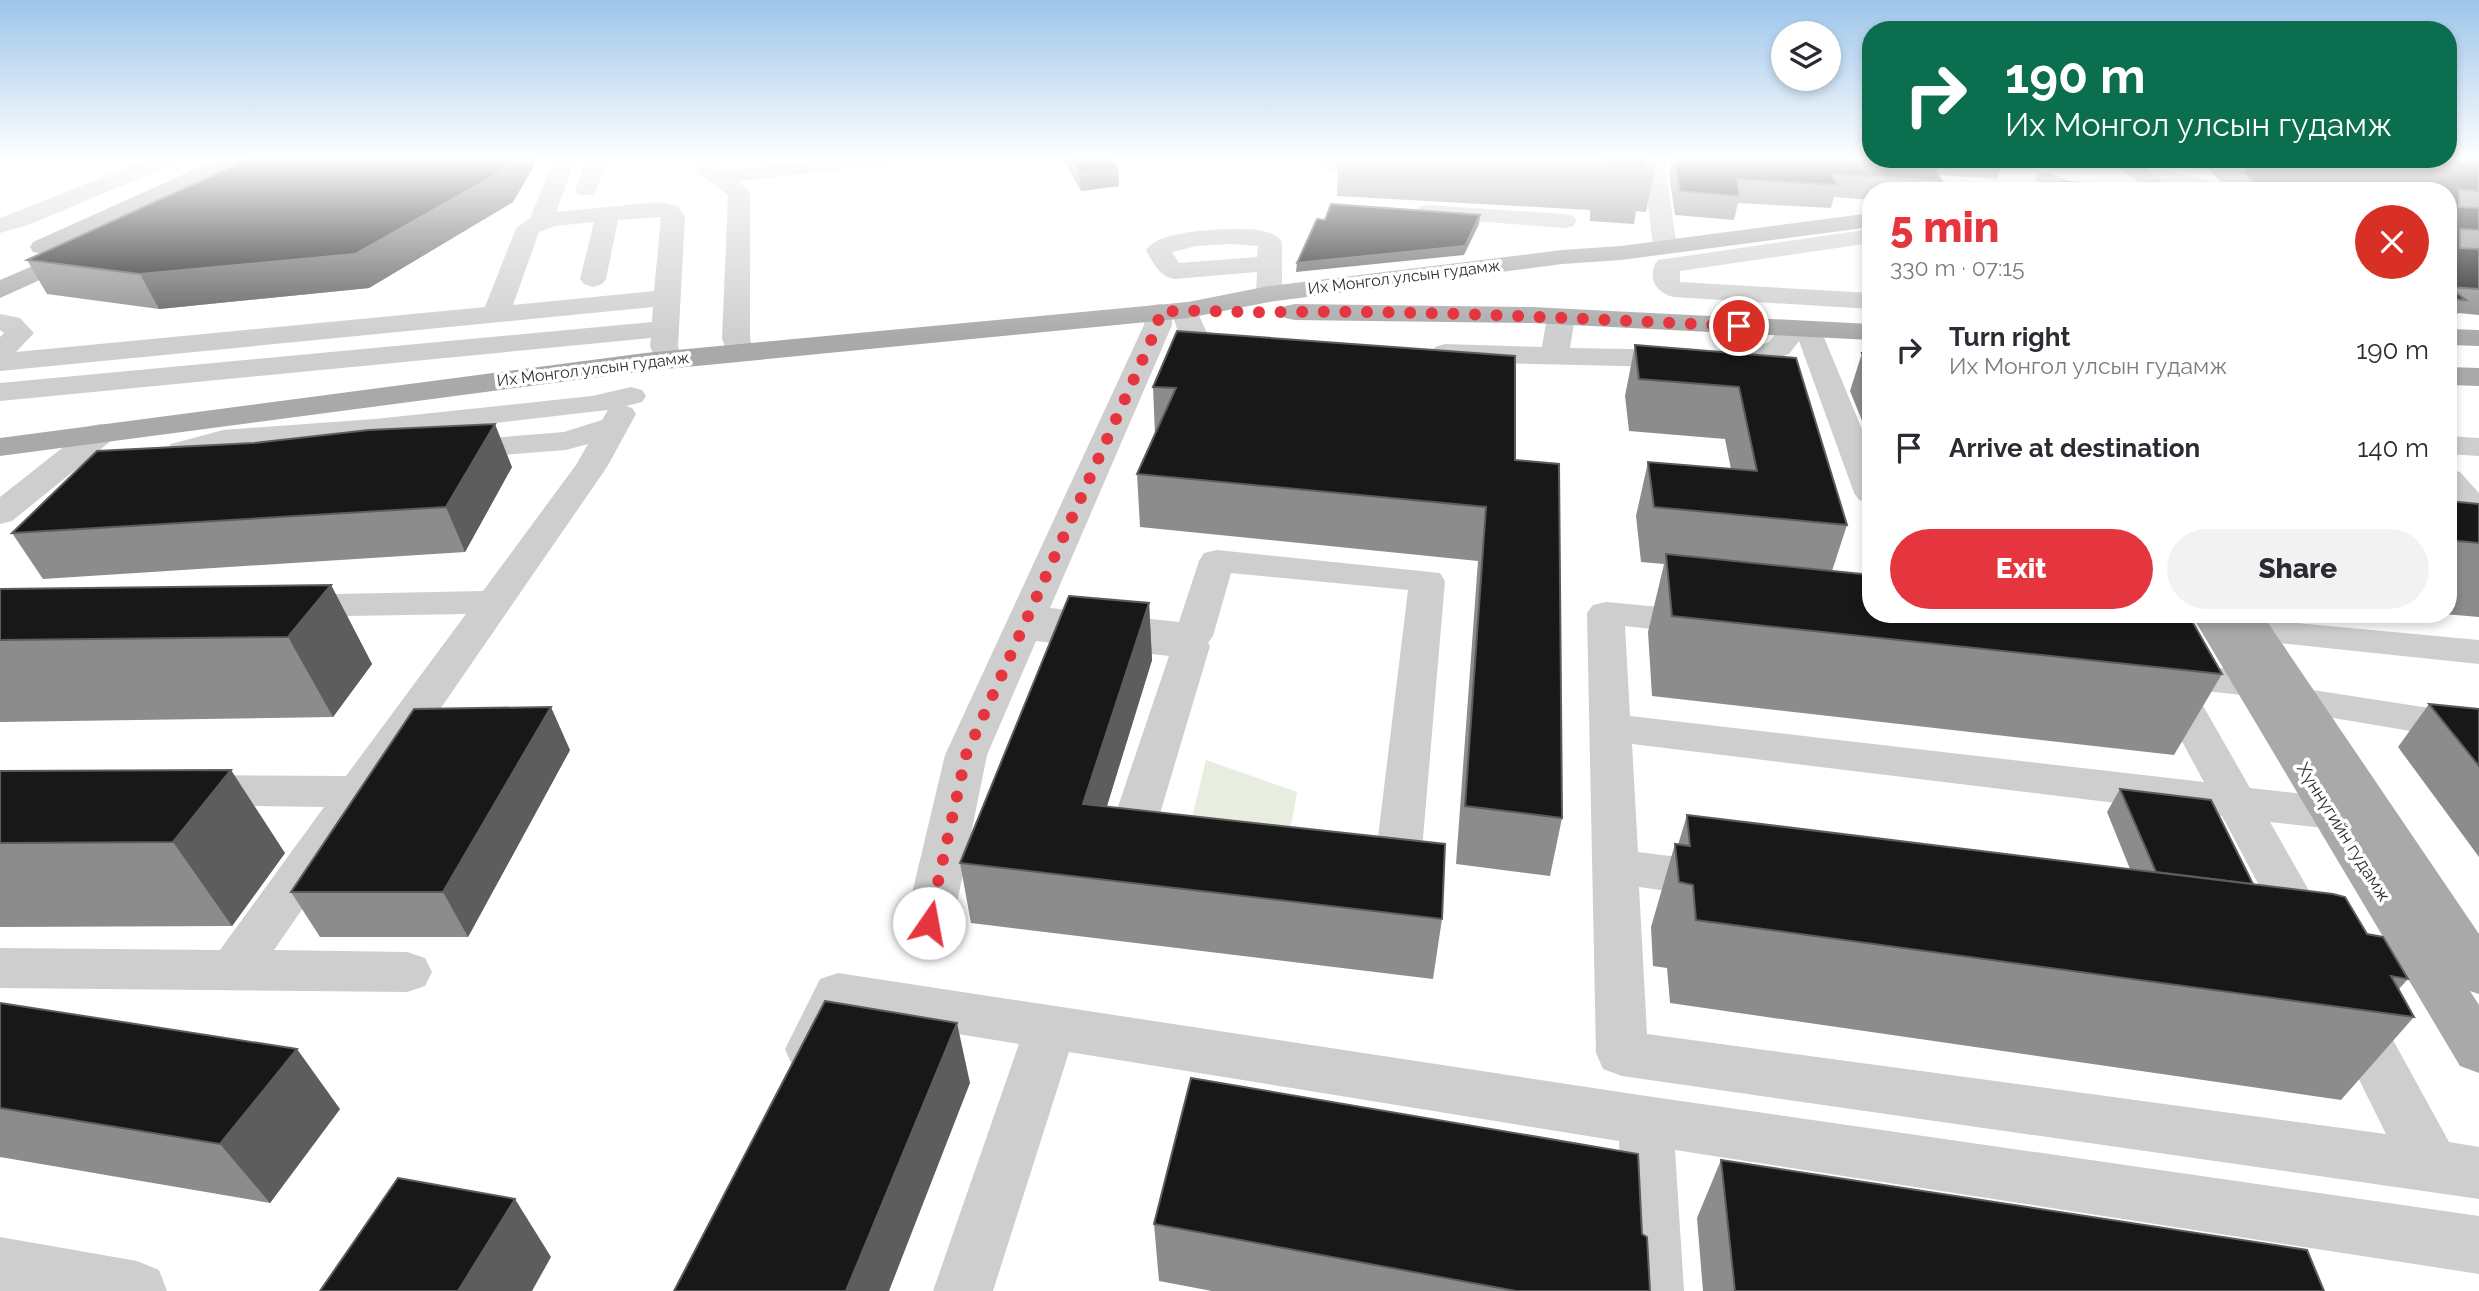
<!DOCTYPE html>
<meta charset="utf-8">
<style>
:root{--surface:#fff;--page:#f2f2f3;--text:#2b2b33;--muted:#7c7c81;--accent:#e5363f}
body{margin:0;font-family:Raleway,sans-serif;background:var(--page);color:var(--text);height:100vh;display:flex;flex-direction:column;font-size:26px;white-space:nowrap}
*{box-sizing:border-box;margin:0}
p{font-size:23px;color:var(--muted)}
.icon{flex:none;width:38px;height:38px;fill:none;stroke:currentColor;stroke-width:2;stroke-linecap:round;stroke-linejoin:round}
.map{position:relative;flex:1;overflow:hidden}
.details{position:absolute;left:1862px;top:182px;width:595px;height:441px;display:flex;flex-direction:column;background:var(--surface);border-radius:28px;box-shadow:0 4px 10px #0003}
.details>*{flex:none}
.hud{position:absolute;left:1862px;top:21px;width:595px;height:147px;border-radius:28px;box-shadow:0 4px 10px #0003;background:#0b6e4f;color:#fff;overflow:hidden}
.fabs{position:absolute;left:1771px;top:21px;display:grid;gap:14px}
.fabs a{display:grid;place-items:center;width:70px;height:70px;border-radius:50%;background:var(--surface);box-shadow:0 4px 10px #0003;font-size:35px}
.pin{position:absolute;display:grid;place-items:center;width:60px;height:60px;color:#fff;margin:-30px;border:4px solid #fff;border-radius:50%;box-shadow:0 2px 7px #0007}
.me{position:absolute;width:77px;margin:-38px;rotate:12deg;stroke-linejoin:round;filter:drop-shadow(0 0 5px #0008)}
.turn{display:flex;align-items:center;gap:24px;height:147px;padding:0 28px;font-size:32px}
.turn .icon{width:91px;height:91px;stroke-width:2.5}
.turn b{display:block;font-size:49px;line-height:60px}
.round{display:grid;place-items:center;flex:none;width:74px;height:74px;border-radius:37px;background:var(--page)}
.headline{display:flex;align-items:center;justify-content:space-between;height:119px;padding:0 28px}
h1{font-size:42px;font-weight:800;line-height:52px;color:var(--accent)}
.cta{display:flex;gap:14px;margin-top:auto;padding:14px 28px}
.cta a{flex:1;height:80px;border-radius:42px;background:var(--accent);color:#fff;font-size:28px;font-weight:800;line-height:80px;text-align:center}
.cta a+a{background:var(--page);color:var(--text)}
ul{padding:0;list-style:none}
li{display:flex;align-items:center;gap:21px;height:98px;padding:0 28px}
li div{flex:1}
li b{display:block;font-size:26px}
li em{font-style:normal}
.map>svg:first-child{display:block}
</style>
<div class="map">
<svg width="2479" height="1291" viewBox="0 0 2479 1291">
<rect width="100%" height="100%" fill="#fff"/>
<polygon fill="#e7eddf" points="1206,760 1297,792 1290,831 1191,821"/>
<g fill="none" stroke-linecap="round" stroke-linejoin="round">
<g fill="#cecece" fill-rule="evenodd">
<polygon points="151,158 179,158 176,163 28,225 0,233 0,218"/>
<path d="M555 158H576L556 212 658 202 677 206 685 216 678 346 682 359 678 365 668 368 658 365 650 346 651 338 0 401V383L652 322 653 307 0 371V337L4 333 0 330V314L20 318 34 333 16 352 485 307 516 228 530 218ZM661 217 654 291 513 305 539 232 555 226 594 222 580 279 584 284 593 287 602 284 606 279 618 220Z"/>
<polygon points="588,158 609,158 594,195 578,195 575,190"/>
<polygon points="699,158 719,158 718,169 722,171 830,158 899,158 896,163 888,164 738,181 750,192 750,339 754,352 750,358 740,360 730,358 722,339 728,195 696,171"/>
<path d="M1326 158 1389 162 1397 164 1400 169 1397 174 1389 176C1372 174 1334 178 1323 163Z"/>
<polygon points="1643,158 1664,158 1677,247 1674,252 1665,254 1656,252 1653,247"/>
<polygon points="2146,170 2166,170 2230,186 2233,191 2194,191 2166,184 2138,182 2135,177 2138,172"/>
<polygon points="1427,205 1565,214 1573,216 1577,221 1573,226 1565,228 1419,217 1415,212 1419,207"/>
<path d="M1231 229C1247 229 1273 228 1282 242V294L1278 300 1269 302 1260 300 1256 294 1257 272 1174 279C1158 275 1154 264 1146 250 1159 231 1209 230 1231 229ZM1231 244 1258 246 1257 257 1179 263 1172 252 1196 246Z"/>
<path d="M1871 229V243L1680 271V282L1871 293V309L1673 297C1655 292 1646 276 1658 260Z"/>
<path d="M1185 302 1194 304 1206 331 1219 339 1248 342 1252 348 1248 354C1228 359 1197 357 1183 340 1177 333 1175 321 1172 313V325L1050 608 1179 622 1199 561 1204 553 1217 550 1440 573 1445 581 1420 873 1413 885 1397 891 1362 883 1355 871 1362 859 1376 854 1408 590 1231 573 1213 636 1208 643 1210 646 1156 827 1167 830 1174 842 1167 854C1148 860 1133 857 1114 851L1107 839 1169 656 1036 641 987 755 953 923 946 936 929 942 912 936 905 923 945 755 1144 325 1146 312 1149 306 1159 304 1169 306 1172 311 1176 304Z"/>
<polygon points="1561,309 1571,311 1575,317 1570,348 1745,351 1769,342 1776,333 1775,328 1779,322 1789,320 1818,323 1871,451 1871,503 1859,500 1854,493 1799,341 1789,354 1748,369 1445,362 1435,359 1431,353 1435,347 1445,344 1542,347 1547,317 1551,311"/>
<polygon points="631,387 642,390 646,396 642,402 626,406 632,408 636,414 607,467 274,950 407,952 425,958 432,972 425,986 407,992 0,988 0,948 220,950 324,807 193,805 178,801 171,790 178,779 193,775 346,776 466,614 288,617 275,614 269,606 275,598 288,595 483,591 576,465 588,444 566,450 453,459 442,456 437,449 442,442 564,432 602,420 608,410 375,437 225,448 193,458 186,468 189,473 184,480 173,483 155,480 150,473 171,444 223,430 375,419 592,396"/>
<polygon points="101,424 112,426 117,433 112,440 12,521 0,524 0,497 90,426"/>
<polygon points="2448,436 2479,438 2479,456 2448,454"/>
<polygon points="2448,469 2460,472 2479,493 2479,523 2467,520 2448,499"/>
<polygon points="1606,602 1704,611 1717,615 1723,623 1717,631 1704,635 1625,626 1630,716 2204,782 2148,679 2154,665 2168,661 2267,674 2273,683 2267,692 2253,696 2194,690 2250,788 2332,797 2348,802 2354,813 2348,824 2332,829 2270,822 2333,933 2326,947 2309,952 2292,947 2222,816 1632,744 1638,852 1718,862 1734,867 1741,880 1734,893 1718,898 1639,887 1647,1034 2386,1134 2326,1013 2334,998 2352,992 2370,998 2449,1142 2479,1147 2479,1199 1622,1076 1603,1069 1596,1053 1587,613 1593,605"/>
<polygon points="2253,619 2479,640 2479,664 2240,639 2234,631 2240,623"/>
<polygon points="2300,688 2468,714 2479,718 2479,748 2446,737 2286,710 2280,701 2286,692"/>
<polygon points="838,973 1646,1096 2479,1216 2479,1274 1675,1150 1684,1291 1624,1291 1619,1141 1069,1052 993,1291 933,1291 1019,1044 852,1017 830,1065 811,1072 792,1065 785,1049 820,979"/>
<polygon points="0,1237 137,1261 159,1270 167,1291 0,1291"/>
</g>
<g fill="#a9a9a9" fill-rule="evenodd">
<polygon points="220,158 248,158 245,163 51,252 42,254 33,252 30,247 33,242"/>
<polygon points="2109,159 2134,159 2175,191 2149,191"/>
<path d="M2046 172 2084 186 2087 191C2070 191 2047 194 2035 179L2038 174Z"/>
<polygon points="1871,213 1871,227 1621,260 1562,264 1269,302 1188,318 645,371 0,456 0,438 645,353 1188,302 1269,286 1562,250 1621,246"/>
<polygon points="84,244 93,246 96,251 93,256 0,298 0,280"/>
<polygon points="1295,304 1532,307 1871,324 1871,340 1532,323 1295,320 1285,318 1282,312 1285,306"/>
<polygon points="2448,329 2479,330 2479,346 2448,345"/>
<polygon points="2448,367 2479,368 2479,386 2448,385"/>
<polygon points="2191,614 2262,614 2479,934 2479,994 2470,991 2479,1005 2479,1073 2460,1066"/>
</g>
</g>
<g fill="#8c8c8c">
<polygon points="1062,158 1111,158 1118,168 1119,186 1081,191"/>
<polygon points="1338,158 1657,158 1646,212 1636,211 1634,224 1590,221 1590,210 1337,196"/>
<polygon points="1672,158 1871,158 1871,159 2004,159 1997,179 1938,175 1942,181 1939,191 1871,191 1871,200 1834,197 1831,208 1738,203 1734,220 1675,215 1669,174"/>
<polygon points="2479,158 2479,315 2458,313 2451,325 2448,325 2448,191 2234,191 2235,189 2232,185 2220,181 2208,169 2189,167 2181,159 2448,159"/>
<polygon points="513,202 369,288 159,309 47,294 27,260"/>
<polygon points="1177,331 1515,460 1562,818 1550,876 1456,864 1478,561 1140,527 1137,474 1155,435 1153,387"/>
<polygon points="1635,345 1796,358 1847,525 1832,571 2222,674 2174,755 1652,696 1648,632 1664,564 1641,562 1636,516 1648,462 1731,469 1725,439 1629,431 1625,396"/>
<polygon points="1862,353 1871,353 1871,443 1850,391"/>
<polygon points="512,467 465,552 43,579 12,533"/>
<polygon points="2448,501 2479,504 2479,617 2444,614 2448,614"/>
<polygon points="331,585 372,664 333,717 0,722 0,589"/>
<polygon points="1149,603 1152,660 1107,806 1442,919 1433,979 971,923 960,863"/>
<polygon points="2429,704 2479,709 2479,857 2398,747"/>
<polygon points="570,750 468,937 320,937 291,892"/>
<polygon points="0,771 285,853 232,926 0,927"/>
<polygon points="2120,789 2253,884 2367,934 2408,979 2399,989 2414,1017 2341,1100 1670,1003 1667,968 1653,966 1651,927 1675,844 1678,845 1687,815 2130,869 2107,812"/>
<polygon points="0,1003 340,1109 270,1203 0,1157"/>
<polygon points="1721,1160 2324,1291 1703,1291 1697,1218"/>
<polygon points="1154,1224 1642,1234 1650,1291 1212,1291 1159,1281"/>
</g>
<g fill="#5d5d5d">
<polygon points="511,158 539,158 513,202 369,288 159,309 140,274"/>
<polygon points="1118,168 1119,186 1081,191 1079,172"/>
<polygon points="1480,215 1479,224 1464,255 1296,272 1297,263"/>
<polygon points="495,424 512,467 465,552 446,507"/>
<polygon points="331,585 372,664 333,717 288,637"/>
<polygon points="1149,603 1152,660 1089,864 1083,804"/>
<polygon points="551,707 570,750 468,937 443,892"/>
<polygon points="231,770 285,853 232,926 173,842"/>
<polygon points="957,1023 970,1083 889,1291 846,1291"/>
<polygon points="297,1049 340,1109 270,1203 220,1144"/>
<polygon points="515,1199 551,1257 532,1291 458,1291"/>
</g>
<g fill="#181818" stroke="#5d5d5d" stroke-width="2">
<polygon points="251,158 511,158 502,171 355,254 140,274 27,260"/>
<polygon points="1071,158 1111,158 1118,168 1079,172"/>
<polygon points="1600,158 1644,158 1645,166 1600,163"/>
<polygon points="1674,158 1871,158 1871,159 1930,159 1942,181 1832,174 1837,185 1737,179 1739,196 1680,191"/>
<polygon points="2448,158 2479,158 2479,191 2459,190 2459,207 2479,208 2479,230 2460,229 2460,248 2479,249 2479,289 2449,287 2466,300 2448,299 2448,191 2263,191 2243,172 2246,170 2242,163 2230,159 2448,159"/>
<polygon points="2061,182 2120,184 2128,191 2044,191"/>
<polygon points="1331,204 1480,215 1465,246 1297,263 1317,219 1325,220"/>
<polygon points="1177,331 1515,356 1515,460 1559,464 1562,818 1465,806 1486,507 1137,474 1176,388 1153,387"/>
<polygon points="1635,345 1796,358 1847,525 1654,507 1648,462 1757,471 1739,387 1639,379"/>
<polygon points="1862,353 1871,353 1871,375"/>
<polygon points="495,424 446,507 12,533 97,451 254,443 369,430"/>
<polygon points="2448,501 2479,504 2479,543 2448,540"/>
<polygon points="1666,554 1871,575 1871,614 2188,614 2222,674 1672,616"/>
<polygon points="331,585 288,637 0,640 0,589"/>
<polygon points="1069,596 1149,603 1083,804 1445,844 1442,919 960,863"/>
<polygon points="2429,704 2479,709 2479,766"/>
<polygon points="551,707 443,892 291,892 414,709"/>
<polygon points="231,770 173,842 0,843 0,771"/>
<polygon points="2120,789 2211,800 2253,884 2156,872"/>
<polygon points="1687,815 2333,894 2345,897 2367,934 2383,937 2408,979 2391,976 2414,1017 1696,920 1693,885 1679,882 1675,844 1690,846"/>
<polygon points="825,1001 957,1023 846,1291 674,1291"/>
<polygon points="0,1003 297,1049 220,1144 0,1108"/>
<polygon points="1191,1078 1638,1154 1642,1234 1647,1237 1650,1291 1516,1291 1154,1224"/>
<polygon points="1721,1160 2307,1250 2324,1291 1735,1291"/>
<polygon points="398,1178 515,1199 458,1291 320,1291"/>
</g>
<linearGradient id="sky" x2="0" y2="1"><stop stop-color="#9dc5ea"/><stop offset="0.47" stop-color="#fff"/><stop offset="1" stop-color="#fff" stop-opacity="0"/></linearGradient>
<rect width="2479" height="338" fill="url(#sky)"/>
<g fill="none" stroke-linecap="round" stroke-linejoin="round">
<path stroke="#e5363f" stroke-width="12" stroke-dasharray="0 21.6" d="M929 923 966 755 1158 325 1159 312C1198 309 1237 313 1276 312 1430 310 1584 319 1739 326"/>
</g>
<g text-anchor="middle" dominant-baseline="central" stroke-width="7" stroke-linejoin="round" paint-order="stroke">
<g font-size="16" fill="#313131" stroke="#fff">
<text transform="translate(1404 277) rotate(-7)">Их Монгол улсын гудамж</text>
<text transform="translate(593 369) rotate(-7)">Их Монгол улсын гудамж</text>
</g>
<g font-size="18" fill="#313131" stroke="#fff">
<text transform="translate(2344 832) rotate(58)">Хүннүгийн гудамж</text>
</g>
</g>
</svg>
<div class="fabs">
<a><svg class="icon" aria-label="layers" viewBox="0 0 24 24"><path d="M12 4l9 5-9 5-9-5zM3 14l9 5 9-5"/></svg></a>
</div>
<div class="pin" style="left:1739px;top:326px;background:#d93025"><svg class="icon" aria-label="arrive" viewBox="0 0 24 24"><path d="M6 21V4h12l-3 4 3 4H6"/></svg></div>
<svg class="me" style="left:929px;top:923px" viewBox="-20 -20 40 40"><circle r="19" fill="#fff"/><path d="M0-13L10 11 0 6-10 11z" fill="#e5363f"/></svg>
<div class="hud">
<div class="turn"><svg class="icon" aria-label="right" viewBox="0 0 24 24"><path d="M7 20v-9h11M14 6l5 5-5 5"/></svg><div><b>190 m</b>Их Монгол улсын гудамж</div></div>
</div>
<section class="details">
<div class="headline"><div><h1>5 min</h1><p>330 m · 07:15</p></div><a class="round" style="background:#d93025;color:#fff"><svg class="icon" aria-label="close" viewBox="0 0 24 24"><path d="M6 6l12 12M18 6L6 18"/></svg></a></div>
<ul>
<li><svg class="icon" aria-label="right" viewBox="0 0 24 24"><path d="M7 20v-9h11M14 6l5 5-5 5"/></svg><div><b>Turn right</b><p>Их Монгол улсын гудамж</p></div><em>190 m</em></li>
<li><svg class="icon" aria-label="arrive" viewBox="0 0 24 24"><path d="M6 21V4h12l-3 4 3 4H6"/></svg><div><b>Arrive at destination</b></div><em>140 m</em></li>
</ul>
<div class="cta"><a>Exit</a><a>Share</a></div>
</section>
</div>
